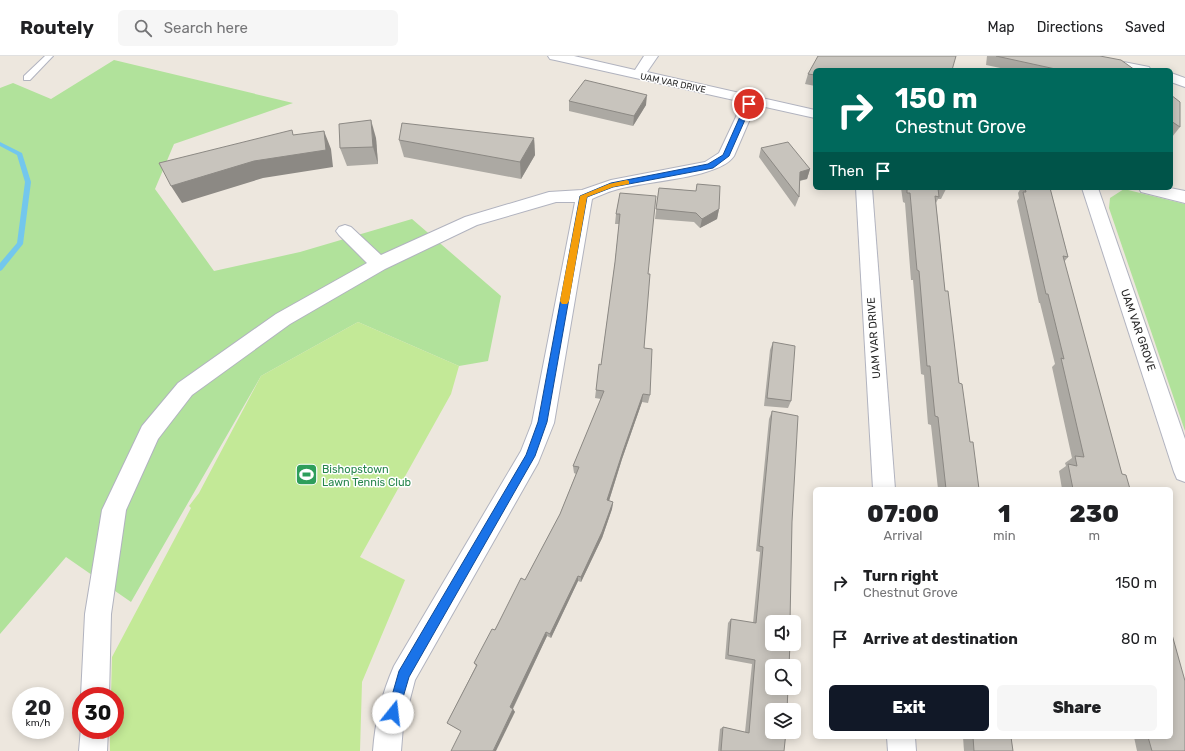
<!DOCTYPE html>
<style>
:root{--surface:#fff;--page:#f6f6f6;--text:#202124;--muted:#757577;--line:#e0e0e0;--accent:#111827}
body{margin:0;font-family:Rubik,sans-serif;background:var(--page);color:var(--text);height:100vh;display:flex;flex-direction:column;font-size:15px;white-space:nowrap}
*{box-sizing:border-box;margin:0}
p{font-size:13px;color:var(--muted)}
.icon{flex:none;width:22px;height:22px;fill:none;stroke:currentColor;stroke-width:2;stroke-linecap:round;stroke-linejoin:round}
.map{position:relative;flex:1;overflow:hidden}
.side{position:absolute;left:813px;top:431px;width:360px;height:252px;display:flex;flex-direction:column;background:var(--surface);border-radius:6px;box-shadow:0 2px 10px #0003}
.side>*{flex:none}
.top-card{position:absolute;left:813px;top:12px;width:360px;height:122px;border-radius:6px;box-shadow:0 2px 10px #0003;background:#00695c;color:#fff;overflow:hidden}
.buttons{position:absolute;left:765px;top:559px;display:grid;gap:8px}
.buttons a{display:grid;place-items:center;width:36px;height:36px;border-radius:6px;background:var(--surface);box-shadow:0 2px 10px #0003;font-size:20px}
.speed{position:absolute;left:12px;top:631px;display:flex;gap:8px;font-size:20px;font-weight:700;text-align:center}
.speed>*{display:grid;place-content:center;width:52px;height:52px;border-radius:50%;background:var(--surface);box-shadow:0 2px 10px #0003;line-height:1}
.speed small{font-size:10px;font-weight:400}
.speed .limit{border:6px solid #d22;background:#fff;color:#111}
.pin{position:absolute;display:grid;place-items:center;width:34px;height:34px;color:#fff;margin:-17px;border:2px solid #fff;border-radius:50%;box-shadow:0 1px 4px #0007}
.me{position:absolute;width:44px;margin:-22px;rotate:16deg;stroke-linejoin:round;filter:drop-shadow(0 0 3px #0008)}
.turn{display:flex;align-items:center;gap:14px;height:84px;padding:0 16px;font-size:18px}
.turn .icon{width:52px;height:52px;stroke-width:2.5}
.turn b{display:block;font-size:28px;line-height:34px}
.then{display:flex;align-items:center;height:38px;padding:0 16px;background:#0003;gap:8px;font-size:15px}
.eta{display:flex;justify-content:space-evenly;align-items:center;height:68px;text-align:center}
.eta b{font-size:24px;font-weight:800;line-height:28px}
.action{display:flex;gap:8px;margin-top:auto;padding:8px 16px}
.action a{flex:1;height:46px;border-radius:6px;background:var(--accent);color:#fff;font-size:16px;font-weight:800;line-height:46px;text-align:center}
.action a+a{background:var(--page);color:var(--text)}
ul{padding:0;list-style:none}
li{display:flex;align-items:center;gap:12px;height:56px;padding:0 16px}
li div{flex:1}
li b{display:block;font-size:15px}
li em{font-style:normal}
header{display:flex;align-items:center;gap:24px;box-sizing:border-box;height:56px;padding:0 20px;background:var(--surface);border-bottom:1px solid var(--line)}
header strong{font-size:19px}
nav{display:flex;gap:22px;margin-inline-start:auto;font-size:14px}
.search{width:280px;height:36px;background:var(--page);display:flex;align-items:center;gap:10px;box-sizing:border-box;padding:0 14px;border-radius:6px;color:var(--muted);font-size:15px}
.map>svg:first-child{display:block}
</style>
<header>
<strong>Routely</strong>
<div class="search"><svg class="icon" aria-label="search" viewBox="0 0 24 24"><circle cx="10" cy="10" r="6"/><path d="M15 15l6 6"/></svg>Search here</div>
<nav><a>Map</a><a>Directions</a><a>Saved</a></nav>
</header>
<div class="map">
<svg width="1185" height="695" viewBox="0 0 1185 695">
<rect width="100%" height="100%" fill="#ede7de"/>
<g fill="#b1e29b">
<polygon points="114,4 293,47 174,88 155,133 214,215 300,196 412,163 501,240 488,305 459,310 358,266 261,320 131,546 66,501 0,578 0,32 13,27 51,43"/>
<polygon points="1124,133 1185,148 1185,375 1109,152 1110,142"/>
</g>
<polygon fill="#c3e997" points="358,266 459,310 451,338 360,501 405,524 362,626 360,695 110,695 110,674 115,674 115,640 111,640 112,601 191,452 189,450 199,437 261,320"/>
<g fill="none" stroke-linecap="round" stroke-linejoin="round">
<polygon fill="#73c7ed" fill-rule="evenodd" points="0,86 22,97 31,126 23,188 2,214 0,215 0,207 17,187 25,126 17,99 0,90"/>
<defs>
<polygon id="service" points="45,0 53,0 30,24 24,24 24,20"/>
<g id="minor">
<path d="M548 0H574L635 14 644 0H658L647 16 815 54V62L756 49 734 100C719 123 642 125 615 134 607 136 599 140 592 143L554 367 538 407 415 624 403 670 401 695H373C375 666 382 637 394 610L521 395 532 367 575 146H556L477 169 385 213 290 268 192 339 158 383 126 454 111 558 109 640H81L85 558 102 454 142 370 178 327 276 258 367 207 339 179 336 175 339 171 345 169 351 171 381 199 465 161 549 136 582 134 611 124 705 106 719 97 743 46 555 4 550 3Z"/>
<polygon points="1064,0 1093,0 1144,10 1149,11 1151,14 1122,14 1071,4 1066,3"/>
<polygon points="1171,17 1185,22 1185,31 1171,26"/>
<polygon points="856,132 872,132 895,433 873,433"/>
<polygon points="1082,132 1098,132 1185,383 1185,426 1177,423 1174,416"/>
<polygon points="1139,132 1170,132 1185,135 1185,147 1141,136"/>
<polygon points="81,672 81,674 108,674 107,695 79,695"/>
<polygon points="887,681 915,681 916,695 888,695"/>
</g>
</defs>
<use href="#service" stroke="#b1b3bf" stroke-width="2"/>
<use href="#minor" stroke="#b1b3bf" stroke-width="2"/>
<use href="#service" fill="#fff" fill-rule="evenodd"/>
<use href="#minor" fill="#fff" fill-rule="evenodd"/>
</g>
<g fill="#aca9a3">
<polygon points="987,0 1100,0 1135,14 1010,14 986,9"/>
<polygon points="815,14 815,30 805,28 808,18"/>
<polygon points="1171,39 1180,71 1172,81 1171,81"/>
<polygon points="569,45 646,49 633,70 569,55"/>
<polygon points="376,82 378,108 347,110 340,92"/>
<polygon points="534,82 535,99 521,123 404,101 399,84"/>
<polygon points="761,92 810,113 807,123 800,125 799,141 795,151 759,101"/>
<polygon points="697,128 719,153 717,163 700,172 694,166 655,163 659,132 696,135"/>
<polygon points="901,132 946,132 946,133 941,143 938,143 936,147 939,177 945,235 959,327 979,433 938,433 931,369 928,368 924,319 921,318 913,224 911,224 905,147 903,146"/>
<polygon points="1021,132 1050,132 1068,201 1064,206 1122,418 1130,433 1062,433 1059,415 1066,410 1065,407 1072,402 1052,311 1055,308 1040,247 1039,247 1017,145 1019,142 1018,137"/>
<polygon points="620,137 648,218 644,292 650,339 648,347 642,346 622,403 609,445 613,446 612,453 602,482 581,526 578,525 551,582 547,580 513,653 515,656 461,675 447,667 476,610 474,607 525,524 560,458 576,418 574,417 573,410 601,343 595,342 596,334 601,309 615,206 619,168 615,168 616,158"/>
<polygon points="773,286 791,345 788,352 764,350 770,294"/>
<polygon points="772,355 792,466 784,695 718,695 720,673 723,671 745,676 752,608 725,603 728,567 731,563 753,567 760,496 756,495 769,363"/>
<polygon points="963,681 1011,681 1013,695 964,695"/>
<polygon points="1134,681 1171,681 1185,695 1137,695"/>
</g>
<g fill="#8c8984">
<polygon points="647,39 646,49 633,70 634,60"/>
<polygon points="371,64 376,82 378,108 373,91"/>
<polygon points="324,75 331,93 333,111 263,122 182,147 171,130"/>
<polygon points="534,82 535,99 521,123 520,106"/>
<polygon points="810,113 807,123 797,125 800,116"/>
<polygon points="719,153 717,163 700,172 702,163"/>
<polygon points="643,338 642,346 622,403 607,451 607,444 623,395"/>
<polygon points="613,446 612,453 602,482 581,526 581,521"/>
<polygon points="578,520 578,525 551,582 550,578"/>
<polygon points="546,576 547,580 512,654 510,651"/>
<polygon points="513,653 515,656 496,695 493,695"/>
</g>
<g fill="#c8c4bd" stroke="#8c8984">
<polygon points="818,0 956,0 952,14 815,14 815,19 808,18"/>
<polygon points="996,0 1100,0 1121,4 1135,14 1060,14"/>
<polygon points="585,24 647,39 634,60 569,45"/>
<polygon points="1171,39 1180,46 1180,71 1171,65"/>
<polygon points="371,64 373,91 340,92 339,68"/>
<polygon points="402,67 534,82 520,106 399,84"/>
<polygon points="292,74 293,79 324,75 326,94 254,105 171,130 159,107"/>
<polygon points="788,86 810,113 800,116 799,141 761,92"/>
<polygon points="697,128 720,130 719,153 702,163 696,157 656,153 659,132 696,135"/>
<polygon points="907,132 946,132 946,133 938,132 939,141 935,140 939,177 945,235 948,235 959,327 962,328 970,386 973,386 979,433 946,433 938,361 935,360 930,310 927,310 919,215 917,214 910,137 907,137"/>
<polygon points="1025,132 1050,132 1068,201 1063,200 1122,418 1126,419 1130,433 1073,433 1068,408 1077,410 1075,400 1084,401 1061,302 1064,303 1048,238 1046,238 1023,136 1026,136"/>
<polygon points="620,137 656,140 648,218 650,218 644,292 652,293 650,339 643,338 623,395 607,444 613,446 602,476 581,521 578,520 550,578 546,576 510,651 513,653 493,695 451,695 461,675 447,667 477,609 474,607 492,573 495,574 521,522 525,524 560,458 579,411 573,410 604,335 596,334 599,308 601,309 615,206 620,158 616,158"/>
<polygon points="773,286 795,290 791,345 767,342"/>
<polygon points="772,355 798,360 792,466 790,566 772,566 772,588 790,588 789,610 772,610 772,632 788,632 787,654 772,654 772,676 786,676 784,695 721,695 723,671 749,677 755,604 728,599 731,563 756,567 763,491 759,490"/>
<polygon points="1171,575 1185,625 1185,695 1152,695 1148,681 1171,681"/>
<polygon points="973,681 1011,681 1013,695 974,695"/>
</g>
<polygon fill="#1a73e8" stroke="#114b97" points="746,47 752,48 729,100 713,112 613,131 587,141 547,366 535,400 409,621 397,662 393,663 388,662 387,657 399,615 526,399 538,366 580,140 611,127 708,108 723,99"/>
<polygon fill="#f59e0b" points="627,124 629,125 629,128 613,131 587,141 569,245 567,248 562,248 560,245 580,140 609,128"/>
<defs>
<symbol id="stadium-square" viewBox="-11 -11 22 22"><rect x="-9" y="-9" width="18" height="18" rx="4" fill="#2e9e5b" stroke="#fff"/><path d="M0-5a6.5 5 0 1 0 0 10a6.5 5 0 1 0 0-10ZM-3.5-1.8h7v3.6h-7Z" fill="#fff"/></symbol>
</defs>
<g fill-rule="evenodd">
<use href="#stadium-square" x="294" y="406" width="25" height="25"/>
</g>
<g text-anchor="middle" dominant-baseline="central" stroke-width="3" stroke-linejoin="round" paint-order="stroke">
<g font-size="9" fill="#2b2b2b" stroke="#fff">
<text transform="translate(673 27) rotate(12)">UAM VAR DRIVE</text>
</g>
<g font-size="11" fill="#2b2b2b" stroke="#fff">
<text transform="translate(1138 274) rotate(71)">UAM VAR GROVE</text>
<text transform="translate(874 282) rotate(-94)">UAM VAR DRIVE</text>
</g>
<g font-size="11" fill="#27864d" stroke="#fff" text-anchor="start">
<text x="322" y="413">Bishopstown<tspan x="322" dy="13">Lawn Tennis Club</tspan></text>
</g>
</g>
</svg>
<div class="buttons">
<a><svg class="icon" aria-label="sound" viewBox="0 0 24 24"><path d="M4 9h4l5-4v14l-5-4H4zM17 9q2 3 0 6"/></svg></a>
<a><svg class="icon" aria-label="search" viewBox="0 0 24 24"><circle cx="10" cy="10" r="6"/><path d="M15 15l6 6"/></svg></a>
<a><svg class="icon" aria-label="layers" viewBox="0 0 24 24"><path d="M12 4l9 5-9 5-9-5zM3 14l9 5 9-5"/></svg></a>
</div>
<div class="speed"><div>20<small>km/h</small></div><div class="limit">30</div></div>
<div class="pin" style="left:749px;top:48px;background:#d93025"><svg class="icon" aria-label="arrive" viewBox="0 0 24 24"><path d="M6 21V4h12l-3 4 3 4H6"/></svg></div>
<svg class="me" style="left:393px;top:657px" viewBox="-20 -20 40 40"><circle r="19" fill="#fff"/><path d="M0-13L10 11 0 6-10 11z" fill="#1a73e8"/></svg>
<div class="top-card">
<div class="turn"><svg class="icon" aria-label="right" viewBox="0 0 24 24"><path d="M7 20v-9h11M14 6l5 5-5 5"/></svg><div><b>150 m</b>Chestnut Grove</div></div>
<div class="then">Then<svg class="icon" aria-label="arrive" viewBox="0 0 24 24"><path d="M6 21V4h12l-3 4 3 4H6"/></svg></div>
</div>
<section class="side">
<div class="eta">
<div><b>07:00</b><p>Arrival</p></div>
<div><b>1</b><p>min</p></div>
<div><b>230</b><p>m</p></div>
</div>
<ul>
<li><svg class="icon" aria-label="right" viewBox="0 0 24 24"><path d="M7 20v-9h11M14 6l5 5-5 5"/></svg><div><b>Turn right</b><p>Chestnut Grove</p></div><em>150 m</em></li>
<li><svg class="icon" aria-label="arrive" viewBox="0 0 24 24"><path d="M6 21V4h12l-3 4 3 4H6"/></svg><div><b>Arrive at destination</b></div><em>80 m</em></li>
</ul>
<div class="action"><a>Exit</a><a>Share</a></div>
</section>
</div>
